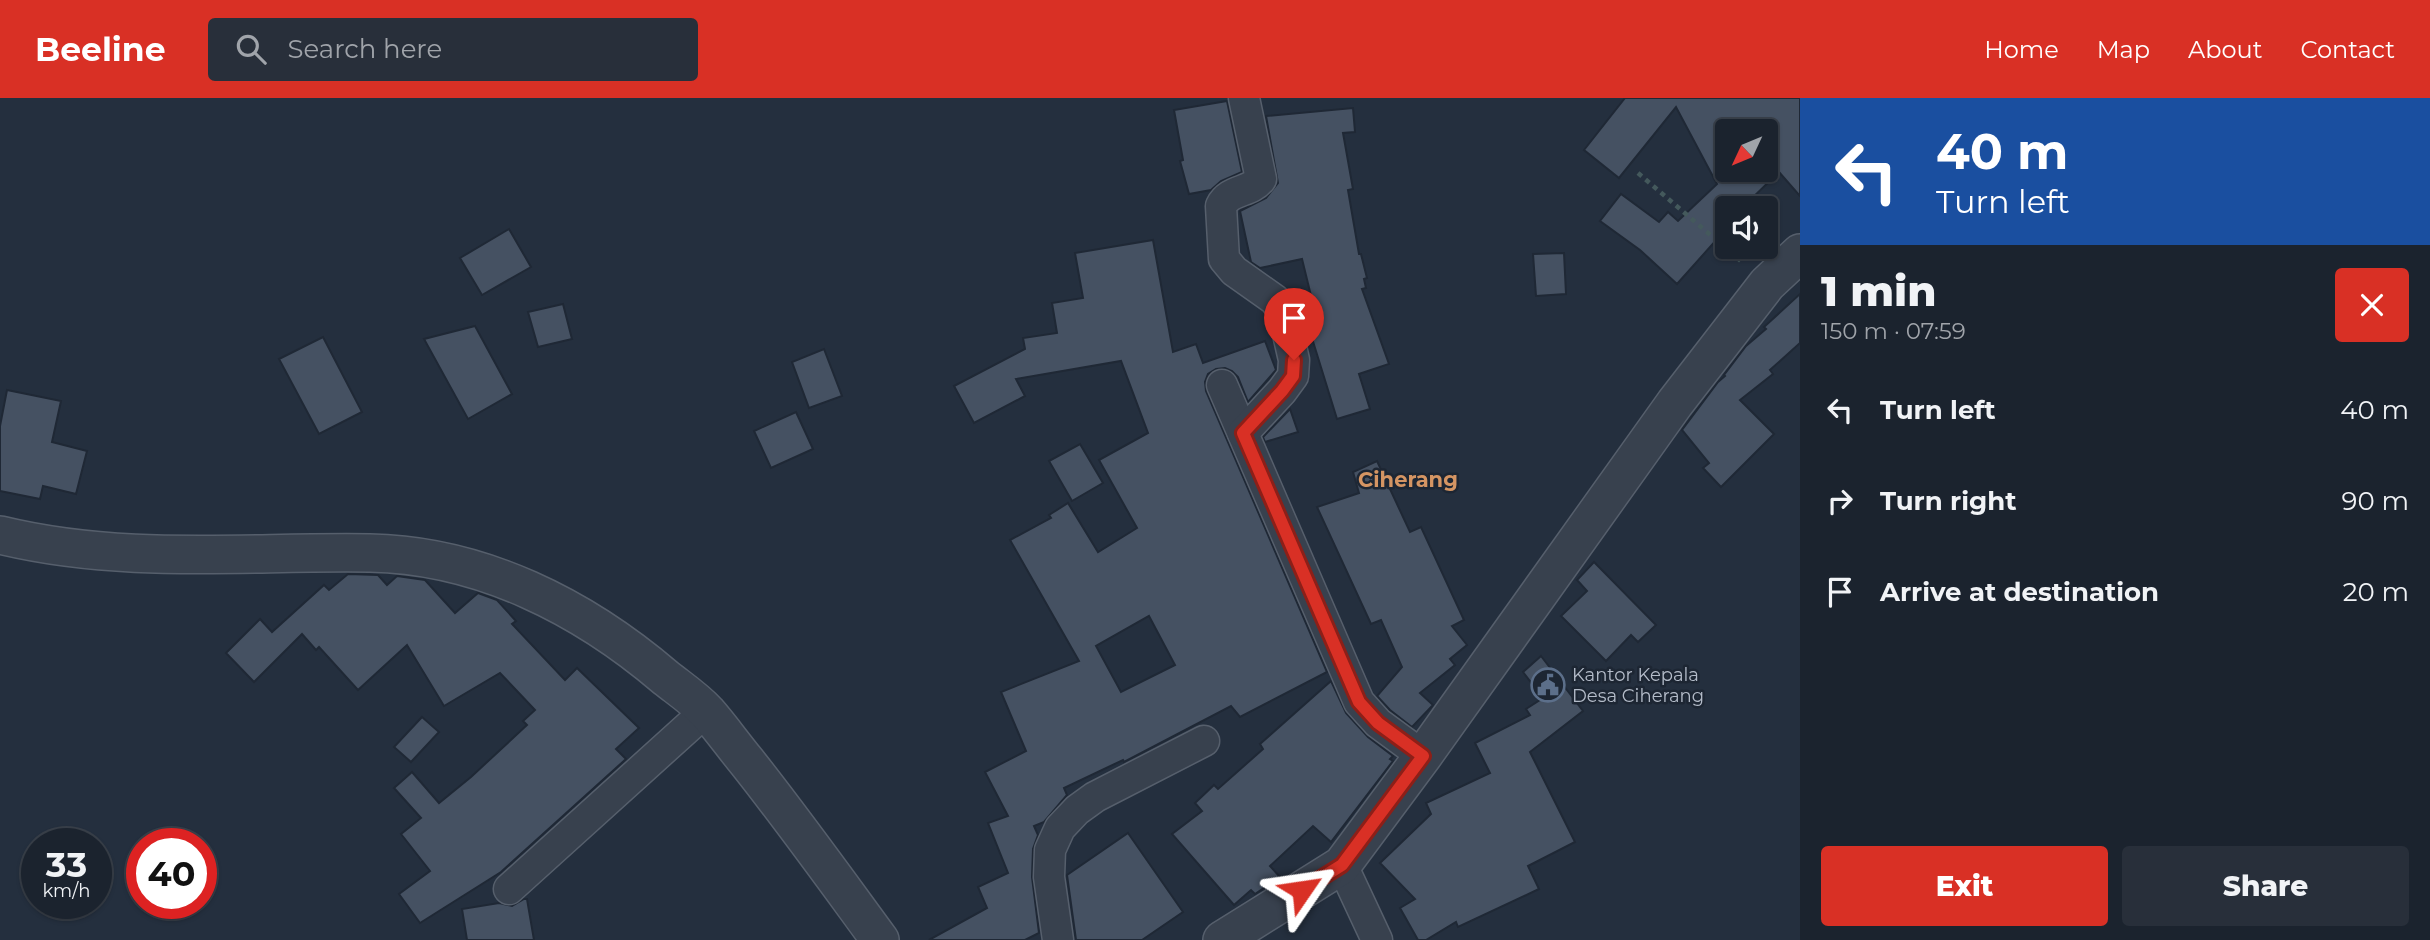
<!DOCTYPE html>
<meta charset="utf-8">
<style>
:root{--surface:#1b232e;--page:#282f3a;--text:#f1f3f6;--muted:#a0a4aa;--line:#39404a;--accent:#d93025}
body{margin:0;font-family:Montserrat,sans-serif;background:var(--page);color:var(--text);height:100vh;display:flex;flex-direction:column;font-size:26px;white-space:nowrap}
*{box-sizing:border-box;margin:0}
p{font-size:23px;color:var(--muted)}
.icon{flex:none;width:38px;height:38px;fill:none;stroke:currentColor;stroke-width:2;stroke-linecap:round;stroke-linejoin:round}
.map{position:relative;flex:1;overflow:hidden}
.drawer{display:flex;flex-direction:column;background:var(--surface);width:630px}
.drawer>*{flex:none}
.banner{background:#1a4fa0;color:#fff;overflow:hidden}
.needle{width:46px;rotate:226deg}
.fabs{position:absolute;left:1715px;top:21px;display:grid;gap:14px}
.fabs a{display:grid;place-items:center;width:63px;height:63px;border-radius:7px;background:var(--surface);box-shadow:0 2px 5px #0004,0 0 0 2px var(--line);font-size:35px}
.speed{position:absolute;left:21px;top:730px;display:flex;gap:14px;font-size:35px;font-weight:700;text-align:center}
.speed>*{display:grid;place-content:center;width:91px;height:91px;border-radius:50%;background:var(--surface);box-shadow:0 2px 5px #0004,0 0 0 2px var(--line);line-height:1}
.speed small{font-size:18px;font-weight:400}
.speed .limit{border:10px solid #d22;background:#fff;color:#111}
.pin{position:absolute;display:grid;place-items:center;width:60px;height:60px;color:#fff;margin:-72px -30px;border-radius:50% 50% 50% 0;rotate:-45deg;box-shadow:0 0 7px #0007}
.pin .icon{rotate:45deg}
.me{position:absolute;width:77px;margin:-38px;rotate:58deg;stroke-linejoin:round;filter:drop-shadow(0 0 5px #0008)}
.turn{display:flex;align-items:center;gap:24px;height:147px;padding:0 21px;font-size:32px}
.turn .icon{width:91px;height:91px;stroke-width:2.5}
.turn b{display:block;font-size:49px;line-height:60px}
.round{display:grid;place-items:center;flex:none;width:74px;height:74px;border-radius:7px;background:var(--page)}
.overview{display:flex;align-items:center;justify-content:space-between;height:119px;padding:0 21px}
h1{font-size:42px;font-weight:800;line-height:52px}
.primary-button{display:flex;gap:14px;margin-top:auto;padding:14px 21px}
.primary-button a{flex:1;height:80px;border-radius:7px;background:var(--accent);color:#fff;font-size:28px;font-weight:800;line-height:80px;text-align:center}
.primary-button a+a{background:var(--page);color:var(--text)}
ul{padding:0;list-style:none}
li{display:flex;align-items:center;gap:21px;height:91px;padding:0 21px}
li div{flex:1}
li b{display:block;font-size:26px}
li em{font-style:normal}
header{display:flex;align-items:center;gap:42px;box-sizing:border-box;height:98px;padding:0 35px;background:var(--accent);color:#fff}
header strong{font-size:33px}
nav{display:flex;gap:38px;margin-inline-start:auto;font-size:24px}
.search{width:490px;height:63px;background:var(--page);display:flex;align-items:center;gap:18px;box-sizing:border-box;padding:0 24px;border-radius:7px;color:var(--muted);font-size:26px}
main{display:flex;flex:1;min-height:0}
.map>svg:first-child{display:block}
</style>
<header>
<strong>Beeline</strong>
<div class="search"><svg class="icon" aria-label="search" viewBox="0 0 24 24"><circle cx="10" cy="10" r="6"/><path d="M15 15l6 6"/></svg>Search here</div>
<nav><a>Home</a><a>Map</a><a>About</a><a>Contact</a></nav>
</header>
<main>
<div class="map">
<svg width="1800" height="842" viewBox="0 0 1800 842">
<rect width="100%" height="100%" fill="#242f3e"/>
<g fill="#455162" stroke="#1f2835" stroke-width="2" fill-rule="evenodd">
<path d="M1625 0H1800V98L1779 74 1742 110H1727V130L1677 186 1640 152 1600 123 1621 96 1659 124 1668 114 1678 123 1717 86 1676 9 1619 80 1584 52ZM1727 33H1766V72H1727Z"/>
<polygon points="1227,3 1242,74 1221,83 1211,92 1189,96 1180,63 1183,62 1174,12"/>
<polygon points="1353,10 1355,34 1343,35 1353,91 1348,92 1359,156 1361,156 1367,180 1364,181 1366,190 1362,191 1389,266 1359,276 1370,311 1337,321 1311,237 1317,235 1311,206 1313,206 1302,161 1260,170 1251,164 1240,113 1266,100 1278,85 1266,18"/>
<polygon points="509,131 531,169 482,197 460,160"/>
<path d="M1153 142 1173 254 1196 246 1203 265 1265 243 1276 272 1248 304 1238 279 1232 273 1225 270 1216 271 1208 276 1205 284 1206 293 1327 574 1240 619 1231 608 1124 664 1123 662 1064 690 1067 697 1044 724 1034 728 1038 737 1033 751 1032 779 1039 835 1025 842H929L987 810 978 789 1008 775 988 725 1008 718 985 674 1026 653 1001 594 1079 563 1010 442 1051 420 1049 417 1068 405 1098 454 1137 430 1099 362 1148 335 1121 263 1016 281 1025 298 974 325 954 288 1025 251 1023 240 1057 235 1052 205 1083 200 1075 155ZM1149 518 1175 567 1121 594 1096 548Z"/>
<polygon points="1564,155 1566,196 1536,198 1533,156"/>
<polygon points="1800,196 1800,245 1770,272 1773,276 1740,302 1774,336 1721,389 1703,370 1709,365 1682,332 1718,284 1725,278 1724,277 1746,248 1766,231 1764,229"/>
<polygon points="563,206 572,241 538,249 528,214"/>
<polygon points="475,228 512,296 468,321 424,241"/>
<polygon points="323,239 362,314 319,336 279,261"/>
<polygon points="824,251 842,298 809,310 792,264"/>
<polygon points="7,292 61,303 52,344 87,353 76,396 43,388 40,401 0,393 0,328"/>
<polygon points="1290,311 1298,334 1265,344 1263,339"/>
<polygon points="796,314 813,351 771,370 754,333"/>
<polygon points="1080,346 1103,385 1072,403 1049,363"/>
<polygon points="1377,363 1410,434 1421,429 1464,522 1452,528 1467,547 1450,561 1455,567 1420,595 1433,607 1412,629 1390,612 1377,598 1402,569 1381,522 1371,526 1317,409 1359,395 1353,374"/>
<polygon points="1594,464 1656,527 1638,544 1631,537 1606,563 1561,518 1587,493 1577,482"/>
<polygon points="348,476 378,477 387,487 397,478 425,482 455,515 478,495 497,502 516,523 512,526 565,582 577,570 639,630 616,651 626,661 501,774 420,825 399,796 430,773 401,736 421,720 394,690 412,674 439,705 471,679 527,627 523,623 535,612 500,575 444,608 407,547 358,592 319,549 316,552 302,536 254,584 226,555 260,521 272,534 324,487 329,492"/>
<polygon points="1541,558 1583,613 1530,654 1575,744 1528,768 1539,791 1458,829 1456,824 1426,842 1418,842 1400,810 1415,801 1380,765 1431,716 1426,705 1490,675 1475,645 1530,617 1526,611 1543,600 1523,574"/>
<polygon points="1331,583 1346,615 1368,639 1393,658 1390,661 1393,663 1331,744 1313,728 1270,768 1280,779 1255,796 1251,792 1234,807 1172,736 1202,713 1195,705 1214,687 1218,691 1263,651 1260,646"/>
<polygon points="422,619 439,634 411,664 394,649"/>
<polygon points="1128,735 1183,814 1142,842 1076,842 1067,777"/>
<polygon points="524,801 527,801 534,842 467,842 462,811 499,805 512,808"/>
</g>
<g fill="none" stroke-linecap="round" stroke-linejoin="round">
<defs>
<g id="minor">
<polyline points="1222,287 1359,604 1378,625 1423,658"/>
<path d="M1243 335 1282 293 1293 278 1294 262 1283 214 1275 202 1234 173 1224 161 1221 108C1229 91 1250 95 1261 81L1244 0"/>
<polyline points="1342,767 1377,842"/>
<polyline points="509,791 706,613"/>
<polyline points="1058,842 1049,779 1050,752 1060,730 1077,712 1095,699 1204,643"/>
</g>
<g id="tertiary">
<path d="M0 437C123 467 245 453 370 455 481 457 583 509 666 580 680 591 695 601 707 614 721 630 733 647 747 664 793 722 836 782 880 842"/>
<polyline points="1222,842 1342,767 1423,658 1675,305 1767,186 1800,155"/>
</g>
</defs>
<use href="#minor" stroke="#565f6c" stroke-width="33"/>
<use href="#tertiary" stroke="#565f6c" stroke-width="40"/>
<polyline stroke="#44595c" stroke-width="4.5" stroke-dasharray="5 5" stroke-linecap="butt" points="1638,75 1743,165"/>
<use href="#minor" stroke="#38414e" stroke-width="30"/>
<use href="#tertiary" stroke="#38414e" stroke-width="37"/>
</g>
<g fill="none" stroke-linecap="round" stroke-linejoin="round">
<defs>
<polyline id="route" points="1294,262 1293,278 1282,293 1243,335 1359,604 1378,625 1423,658 1342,767 1302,792"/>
</defs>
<use href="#route" stroke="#8d1f18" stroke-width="18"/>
<use href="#route" stroke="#d93025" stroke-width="12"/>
</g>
<defs>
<symbol id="civic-ring" viewBox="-11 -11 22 22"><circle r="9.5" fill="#1d2633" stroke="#5c6f8a" stroke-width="1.5"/><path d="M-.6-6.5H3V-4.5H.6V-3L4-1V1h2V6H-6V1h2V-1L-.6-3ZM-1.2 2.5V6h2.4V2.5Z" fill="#5c6f8a"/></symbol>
</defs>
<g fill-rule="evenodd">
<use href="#civic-ring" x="1529" y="568" width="38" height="38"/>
</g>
<g text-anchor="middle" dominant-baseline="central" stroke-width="5" stroke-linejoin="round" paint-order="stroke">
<g font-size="18" fill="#b4bcc9" stroke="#1d2633" text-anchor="start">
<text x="1572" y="577">Kantor Kepala<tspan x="1572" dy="21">Desa Ciherang</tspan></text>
</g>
<g font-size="21" font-weight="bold" fill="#d59563" stroke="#1d2633">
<text x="1408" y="381">Ciherang</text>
</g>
</g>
</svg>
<div class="fabs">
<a><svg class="needle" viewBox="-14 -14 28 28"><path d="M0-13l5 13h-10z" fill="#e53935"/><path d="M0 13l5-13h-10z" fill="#a0a4aa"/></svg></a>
<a><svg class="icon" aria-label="sound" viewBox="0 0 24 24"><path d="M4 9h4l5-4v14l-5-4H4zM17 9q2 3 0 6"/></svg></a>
</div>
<div class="speed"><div>33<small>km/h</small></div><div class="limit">40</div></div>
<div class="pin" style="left:1294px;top:262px;background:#d93025"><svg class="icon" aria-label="arrive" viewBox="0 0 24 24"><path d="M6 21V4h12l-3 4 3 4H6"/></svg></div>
<svg class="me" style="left:1302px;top:792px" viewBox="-20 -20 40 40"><path d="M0-17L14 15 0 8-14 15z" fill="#d93025" stroke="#fff" stroke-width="4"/></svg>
</div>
<section class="drawer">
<div class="banner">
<div class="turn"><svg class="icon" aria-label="left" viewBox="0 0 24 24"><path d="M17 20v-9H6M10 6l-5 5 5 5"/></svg><div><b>40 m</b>Turn left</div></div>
</div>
<div class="overview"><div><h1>1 min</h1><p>150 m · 07:59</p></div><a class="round" style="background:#d93025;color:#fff"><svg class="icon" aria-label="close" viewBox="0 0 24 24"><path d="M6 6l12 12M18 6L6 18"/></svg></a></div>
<ul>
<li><svg class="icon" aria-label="left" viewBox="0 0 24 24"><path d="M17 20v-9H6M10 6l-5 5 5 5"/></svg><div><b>Turn left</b></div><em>40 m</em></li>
<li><svg class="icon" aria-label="right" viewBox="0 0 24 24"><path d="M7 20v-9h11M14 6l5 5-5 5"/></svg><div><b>Turn right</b></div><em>90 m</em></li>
<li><svg class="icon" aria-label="arrive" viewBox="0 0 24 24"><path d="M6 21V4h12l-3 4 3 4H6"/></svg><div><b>Arrive at destination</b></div><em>20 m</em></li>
</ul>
<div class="primary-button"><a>Exit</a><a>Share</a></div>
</section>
</main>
